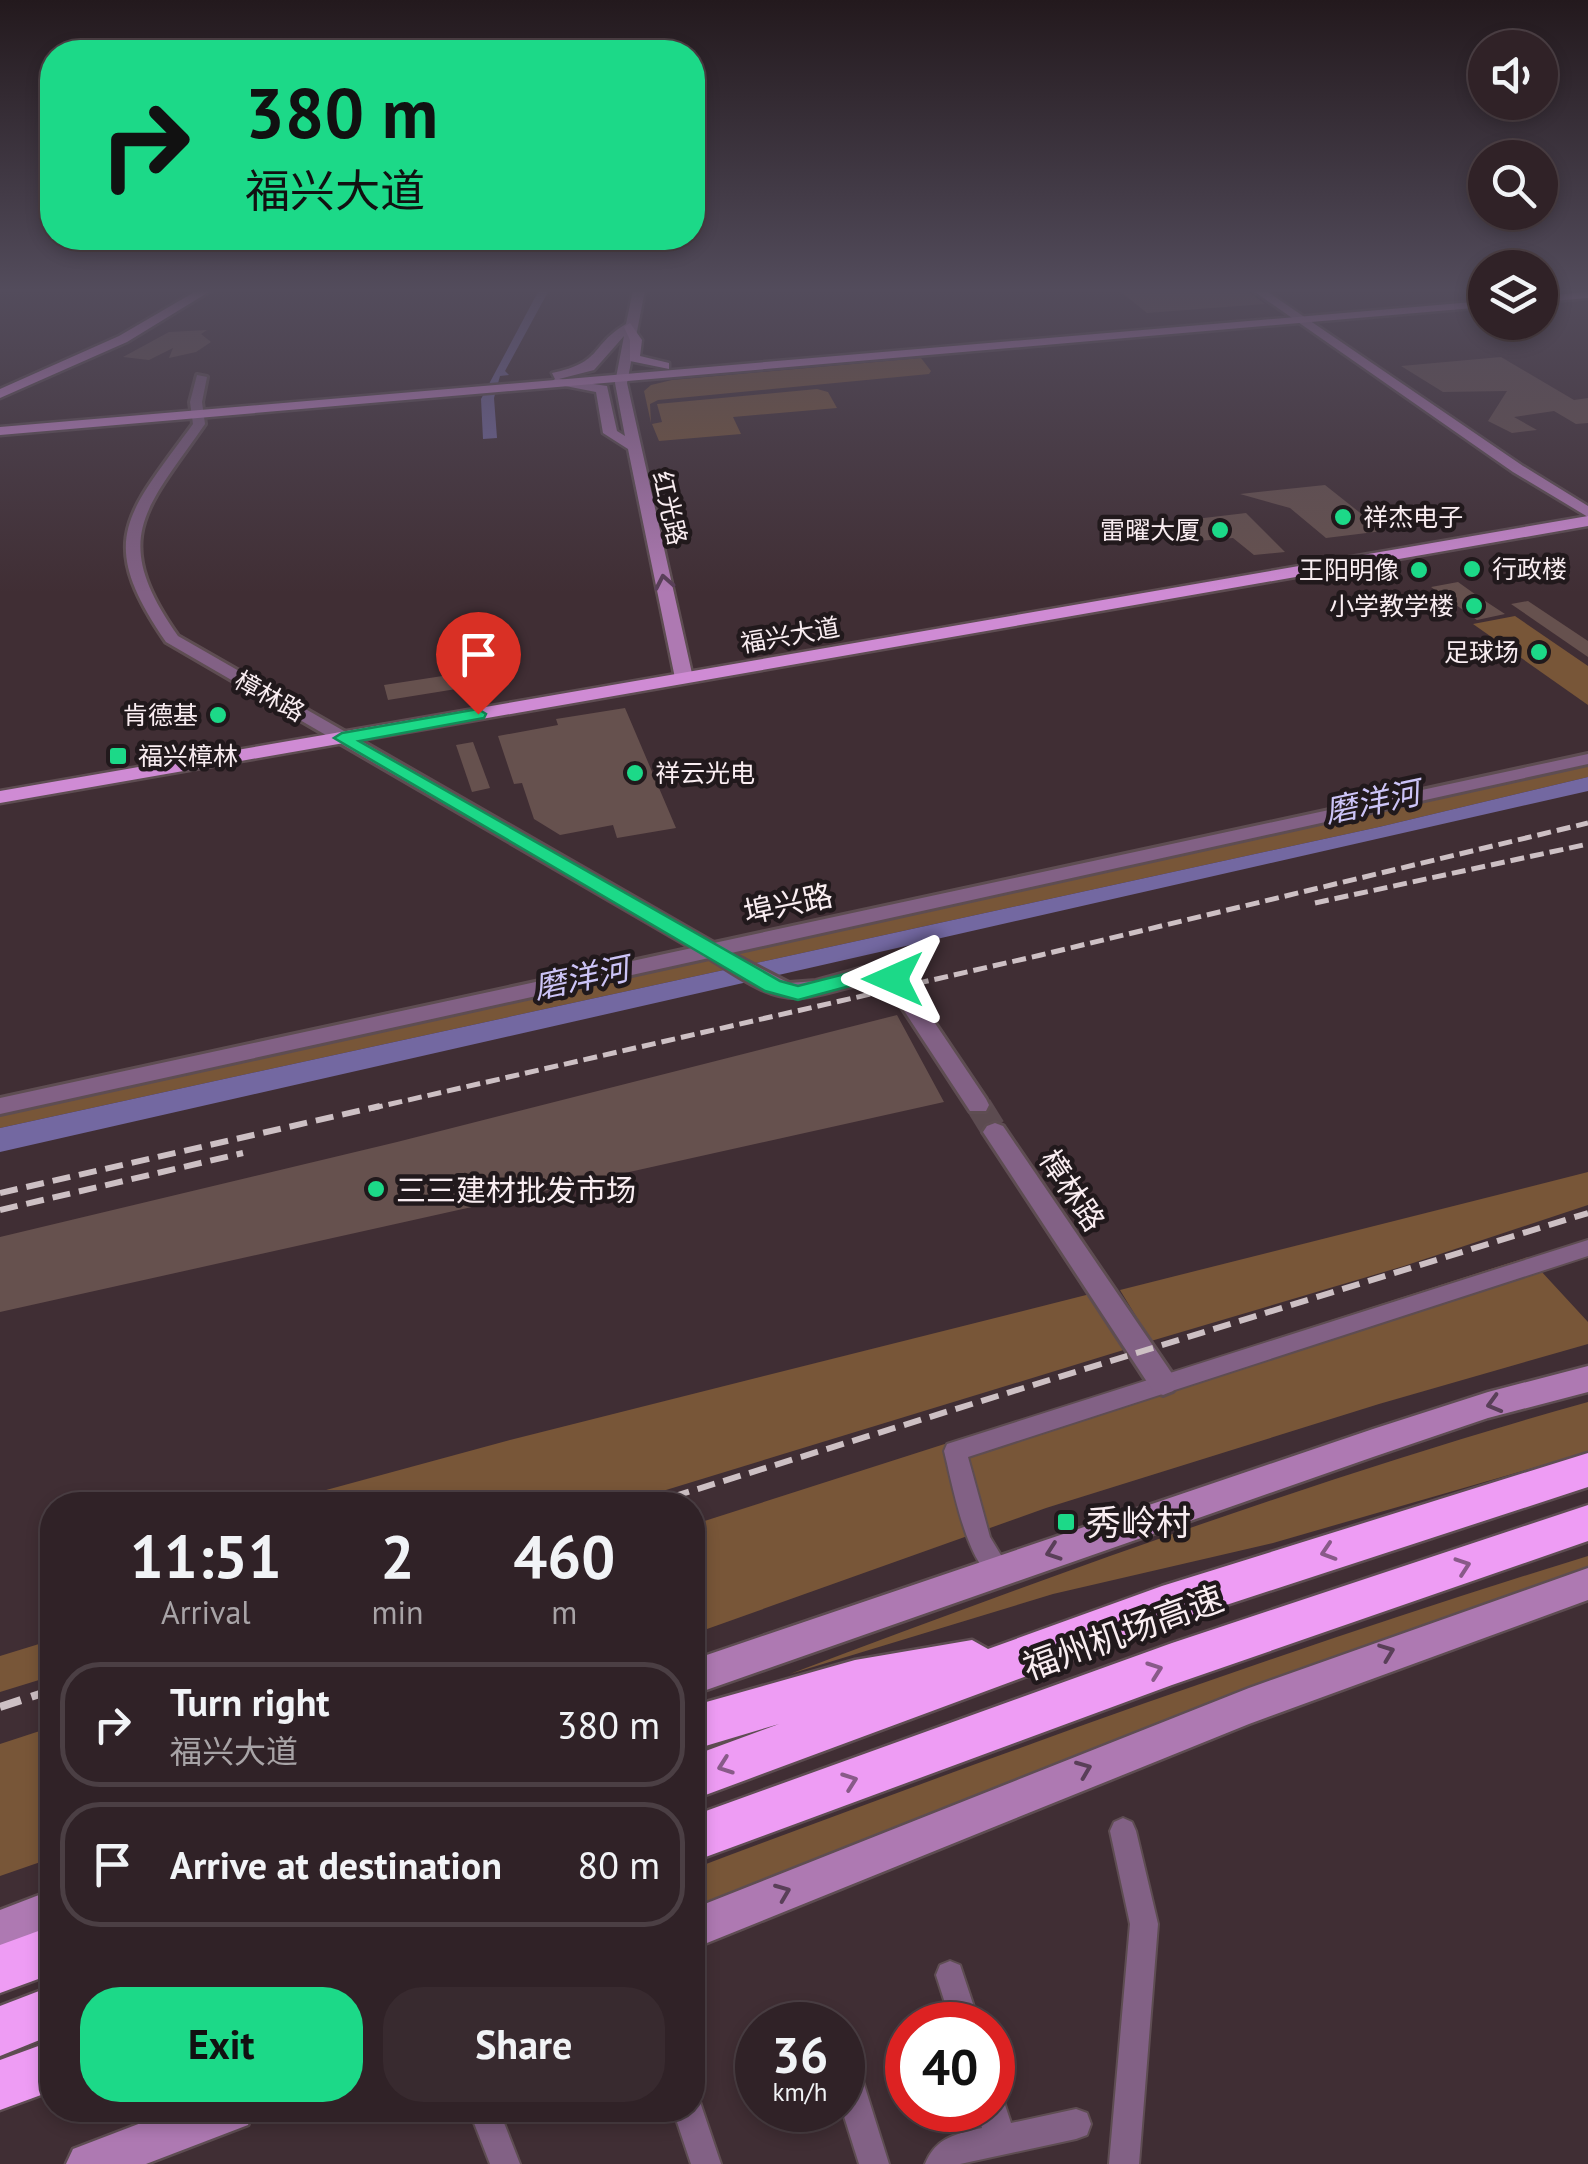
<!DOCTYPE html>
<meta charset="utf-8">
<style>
:root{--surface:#302227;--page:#382a2f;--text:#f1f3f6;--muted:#a8a4a7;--line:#4b3f44;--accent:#1cd988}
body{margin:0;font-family:"PT Sans","Noto Sans SC",sans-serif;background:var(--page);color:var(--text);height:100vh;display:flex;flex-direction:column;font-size:38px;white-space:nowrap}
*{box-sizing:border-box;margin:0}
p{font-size:32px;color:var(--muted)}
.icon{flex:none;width:55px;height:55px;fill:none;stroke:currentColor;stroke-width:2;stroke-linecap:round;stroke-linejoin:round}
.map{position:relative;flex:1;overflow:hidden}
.drawer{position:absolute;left:40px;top:1492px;width:665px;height:630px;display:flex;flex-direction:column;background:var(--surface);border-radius:40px;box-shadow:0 5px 15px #0003,0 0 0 2px var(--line)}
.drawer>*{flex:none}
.guide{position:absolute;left:40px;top:40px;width:665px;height:210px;border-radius:40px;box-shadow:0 5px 15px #0003,0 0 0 2px var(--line);background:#1cd988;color:#111;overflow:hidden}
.buttons{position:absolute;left:1468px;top:30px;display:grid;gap:20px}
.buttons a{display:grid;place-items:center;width:90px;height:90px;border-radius:50%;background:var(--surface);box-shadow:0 5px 15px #0003,0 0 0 2px var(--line);font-size:50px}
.speed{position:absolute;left:735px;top:2002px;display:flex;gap:20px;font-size:50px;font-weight:700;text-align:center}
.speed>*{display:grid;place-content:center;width:130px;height:130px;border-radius:50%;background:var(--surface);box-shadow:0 5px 15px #0003,0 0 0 2px var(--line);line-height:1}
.speed small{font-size:25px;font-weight:400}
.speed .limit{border:15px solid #d22;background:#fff;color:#111}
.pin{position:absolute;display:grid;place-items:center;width:85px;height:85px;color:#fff;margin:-102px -42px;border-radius:50% 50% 50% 0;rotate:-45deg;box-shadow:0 0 10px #0007}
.pin .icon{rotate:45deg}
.me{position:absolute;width:110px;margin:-55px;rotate:270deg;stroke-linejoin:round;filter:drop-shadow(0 0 8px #0008)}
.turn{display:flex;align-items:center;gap:35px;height:210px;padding:0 40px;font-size:45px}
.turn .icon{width:130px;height:130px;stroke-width:2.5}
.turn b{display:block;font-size:70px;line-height:85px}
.eta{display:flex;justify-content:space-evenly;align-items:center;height:170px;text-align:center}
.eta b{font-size:60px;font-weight:700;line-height:70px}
.action{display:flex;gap:20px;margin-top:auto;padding:20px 40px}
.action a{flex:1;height:115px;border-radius:40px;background:var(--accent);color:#111;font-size:40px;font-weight:700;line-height:115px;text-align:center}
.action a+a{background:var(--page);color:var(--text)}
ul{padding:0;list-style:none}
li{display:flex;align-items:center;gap:30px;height:125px;margin:0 20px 15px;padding:0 20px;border:5px solid var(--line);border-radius:40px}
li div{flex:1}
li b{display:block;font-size:38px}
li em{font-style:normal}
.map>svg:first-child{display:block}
</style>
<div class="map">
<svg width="1588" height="2164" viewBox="0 0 1588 2164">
<rect width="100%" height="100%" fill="#402e34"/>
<g fill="#785638">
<polygon points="921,358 931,371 929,374 658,400 650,404 651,423 644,391 651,385 672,380"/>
<polygon points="817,389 828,392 837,408 733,417 741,434 659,441 652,424 662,422 657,404"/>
<polygon points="1515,616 1588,666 1588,705 1473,624"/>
<polygon points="1588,761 1588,777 1379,827 0,1128 0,1109"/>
<polygon points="1588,1172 1588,1205 1404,1266 1151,1341 1120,1290"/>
<polygon points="1528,1257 1588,1322 1588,1344 1379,1404 1046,1508 693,1634 692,1525"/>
<polygon points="1094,1293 1130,1348 617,1505 271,1505 510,1440"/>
<path d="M1588 1402V1452L1273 1543 1053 1594 790 1674C1053 1575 1317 1478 1588 1402Z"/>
<path d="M1588 1556V1573L693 1915V1869C988 1758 1286 1649 1588 1556Z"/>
<polygon points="52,1640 52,1676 0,1692 0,1656"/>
<polygon points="52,1727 52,1858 0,1876 0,1744"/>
</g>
<g fill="#7368a1">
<polygon points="539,290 549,290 505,371 509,375 500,376 494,398 497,438 483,439 481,399"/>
<polygon points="1588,777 1588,791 0,1152 0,1128 1379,827"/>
</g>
<g fill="#66514e">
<polygon points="1140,290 1246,290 1265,304 1147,313 1121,292"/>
<polygon points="207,330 201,334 211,342 196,352 169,358 173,348 149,360 123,357 169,332"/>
<polygon points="1501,357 1574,400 1588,398 1588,423 1576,424 1554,411 1514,417 1537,430 1512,433 1488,421 1507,391 1443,392 1401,366"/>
<polygon points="1325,485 1383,531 1326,538 1290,508 1240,494"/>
<polygon points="1246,513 1285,552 1254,555 1233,538 1187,542 1170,522"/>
<polygon points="1458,582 1479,597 1505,614 1477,620 1431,587"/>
<polygon points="1528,601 1588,641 1588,657 1511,604"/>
<polygon points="501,667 506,681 388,700 384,685"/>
<polygon points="625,708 676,828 617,838 613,825 560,835 534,819 522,783 514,784 498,736 558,725 556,719"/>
<polygon points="473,742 490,788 472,792 456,745"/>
<polygon points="897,1015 944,1102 0,1312 0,1237 397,1142"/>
</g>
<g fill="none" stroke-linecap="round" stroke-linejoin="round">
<g stroke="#5c4b50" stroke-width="20" stroke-dasharray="20 10" stroke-linecap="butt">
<polyline points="893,979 912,1006"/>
<polyline points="978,1105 980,1109"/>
</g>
<polyline stroke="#5c4b50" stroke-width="26" stroke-dasharray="26 12" stroke-linecap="butt" points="979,1106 995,1132"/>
<defs>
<g id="minor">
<path d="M1588 1240V1256L968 1457 990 1537 1010 1570 1006 1578 998 1581C967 1569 952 1482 944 1451L947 1444Z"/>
<polygon points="1123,1818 1132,1822 1136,1831 1158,1924 1139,2164 1109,2164 1130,1924 1110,1831 1114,1822"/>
<polygon points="950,1961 960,1965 980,2025 952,2025 936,1975 940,1965"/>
<polygon points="842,2048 852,2052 857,2062 889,2164 859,2164 842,2110"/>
<path d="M992 2095 1003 2099 1011 2123 1076 2109 1087 2113 1091 2124 1087 2135 1076 2139 960 2164H925C936 2137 956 2134 982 2128L977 2110H992Z"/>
<polygon points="692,2097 699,2099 721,2164 691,2164 673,2110 692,2110"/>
<polygon points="469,2110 499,2110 520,2164 490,2164"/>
</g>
<g id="tertiary">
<path d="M197 375 207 377 202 402 205 424C145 510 109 538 178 636L714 943 1588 754V764L731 953 789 983 816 981 863 968 900 974 903 979 893 986C859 977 834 995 801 997 768 1000 736 974 709 958L0 1114V1098L692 948 166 642C95 539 127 515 193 424L190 402Z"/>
<polygon points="912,999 920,1001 986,1099 989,1105 986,1111 970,1111 901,1006"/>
<polygon points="995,1123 1003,1126 1173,1375 1177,1383 1173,1391 1163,1395 1153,1391 983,1132 987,1126"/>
</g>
<g id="secondary">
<path d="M633 290H645L627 383 693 678 684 683 675 678 628 449 603 433 596 392 550 383 555 379 552 373C604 362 589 346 626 324ZM624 336 615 383 625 436 617 431 607 386 559 379 594 370Z"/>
<polygon points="1252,290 1265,290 1523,466 1588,506 1588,517 1513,472"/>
<polygon points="1588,1366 1588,1392 1488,1418 1373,1457 692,1695 692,1660 1373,1429 1488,1392"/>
<polygon points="1588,1568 1588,1600 1249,1724 692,1949 692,1909 1249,1688"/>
<polygon points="52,1890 52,1929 0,1950 0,1910"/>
<polygon points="175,2110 254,2110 248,2125 146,2164 66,2164 73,2149"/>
</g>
<g id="primary">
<polygon points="198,290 212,290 127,342 0,398 0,389 119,336"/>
<polygon points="1588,292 1588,298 1540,302 1540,296"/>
<polygon points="1485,301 1485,307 0,435 0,427"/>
<polygon points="630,323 642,340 640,356 669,363 669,369 630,361 630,340 624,327"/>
<polygon points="1588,516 1588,526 0,803 0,791"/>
</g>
<g id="motorway">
<polygon points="1588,1453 1588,1487 1162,1626 692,1800 692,1756 779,1724 692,1750 692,1706 855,1660 972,1640 988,1649 1162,1586"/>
<polygon points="1588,1505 1588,1541 1172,1685 692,1862 692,1816 1172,1643"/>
<polygon points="52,1926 52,1974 0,1993 0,1945"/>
<polygon points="52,1986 52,2035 0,2056 0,2006"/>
<polygon points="52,2041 52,2091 0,2110 0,2060"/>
</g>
</defs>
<use href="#minor" stroke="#5e4d52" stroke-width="4"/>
<use href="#tertiary" stroke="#5e4d52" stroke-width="6"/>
<use href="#secondary" stroke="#5e4d52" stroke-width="5"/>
<use href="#primary" stroke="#5e4d52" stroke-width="5"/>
<use href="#motorway" stroke="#5e4d52" stroke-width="5"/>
<use href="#minor" fill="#826185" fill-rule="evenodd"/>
<use href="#tertiary" fill="#826185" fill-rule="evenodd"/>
<use href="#secondary" fill="#ae79b2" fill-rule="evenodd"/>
<use href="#primary" fill="#cf8bd4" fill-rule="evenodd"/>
<use href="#motorway" fill="#ee9cf4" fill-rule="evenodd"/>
<g stroke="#cdc0c4" stroke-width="5" stroke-dasharray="14 6" stroke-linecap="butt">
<polyline points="1315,903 1588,844"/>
<polyline points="369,1109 1041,955 1588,823"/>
</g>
<g stroke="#cdc0c4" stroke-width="6" stroke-dasharray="18 9" stroke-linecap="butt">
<polyline points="0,1193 380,1106"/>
<polyline points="0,1210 243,1153"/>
<polyline points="646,1505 1588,1213"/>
</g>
<polyline stroke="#cdc0c4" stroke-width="8" stroke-dasharray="22 11" stroke-linecap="butt" points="0,1707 52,1690"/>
</g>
<defs><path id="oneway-chevron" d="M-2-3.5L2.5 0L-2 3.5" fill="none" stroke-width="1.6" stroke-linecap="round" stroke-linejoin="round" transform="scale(2.5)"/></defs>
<g stroke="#593f58">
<use href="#oneway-chevron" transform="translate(664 582) rotate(-101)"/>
<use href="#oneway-chevron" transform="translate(1494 1404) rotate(164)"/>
<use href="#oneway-chevron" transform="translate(1053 1552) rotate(161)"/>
<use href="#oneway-chevron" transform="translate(1387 1652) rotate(-21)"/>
<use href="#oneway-chevron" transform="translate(1084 1769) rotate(-22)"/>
<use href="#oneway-chevron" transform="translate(783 1892) rotate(-22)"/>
</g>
<g stroke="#885a88">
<use href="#oneway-chevron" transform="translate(1328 1552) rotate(162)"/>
<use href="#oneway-chevron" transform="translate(1463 1566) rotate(-19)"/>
<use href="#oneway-chevron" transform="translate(1155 1670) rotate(-20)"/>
<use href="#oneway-chevron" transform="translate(725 1766) rotate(160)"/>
<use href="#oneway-chevron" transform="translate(850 1781) rotate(-20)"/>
</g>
<linearGradient id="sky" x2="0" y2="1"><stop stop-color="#23191d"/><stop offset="0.49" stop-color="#534c5c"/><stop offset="1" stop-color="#534c5c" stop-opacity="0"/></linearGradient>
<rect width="1588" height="593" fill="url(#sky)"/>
<polygon fill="#1cd988" stroke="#128d58" stroke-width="2.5" points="478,709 486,714 484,718 359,741 780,981 798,986 872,967 901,974 904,979 901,984 872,980 798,1000 765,991 334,738 342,733"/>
<g fill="#1cd988" stroke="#21191c" stroke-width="4">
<circle cx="1343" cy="517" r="10"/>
<circle cx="1220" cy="530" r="10"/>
<circle cx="1472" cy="569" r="10"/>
<circle cx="1419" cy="570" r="10"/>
<circle cx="1474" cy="606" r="10"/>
<circle cx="1539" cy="652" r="10"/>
<circle cx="218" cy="715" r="10"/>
<rect x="108" y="746" width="20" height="20" rx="5"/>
<circle cx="635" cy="773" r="10"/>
<circle cx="376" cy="1189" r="10"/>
<rect x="1056" y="1512" width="20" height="20" rx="5"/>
</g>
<g text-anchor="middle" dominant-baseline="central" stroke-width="9" stroke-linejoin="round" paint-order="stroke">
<g font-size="25" fill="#f9edf1" stroke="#21191c">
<text transform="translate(670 508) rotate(77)">红光路</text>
<text transform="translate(790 635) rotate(-10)">福兴大道</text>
<text transform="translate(270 696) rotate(29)">樟林路</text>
</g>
<g font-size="25" fill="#f9edf1" stroke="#21191c" text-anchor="end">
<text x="1363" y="517" text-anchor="start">祥杰电子</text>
<text x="1200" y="530">雷曜大厦</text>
<text x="1492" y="569" text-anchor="start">行政楼</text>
<text x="1399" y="570">王阳明像</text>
<text x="1454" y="606">小学教学楼</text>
<text x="1519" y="652">足球场</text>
<text x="198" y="715">肯德基</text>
<text x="138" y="756" text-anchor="start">福兴樟林</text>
<text x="655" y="773" text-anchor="start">祥云光电</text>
</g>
<g font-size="30" fill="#f9edf1" stroke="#21191c">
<text transform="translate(788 903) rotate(-12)">埠兴路</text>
<text transform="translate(1073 1190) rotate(56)">樟林路</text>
</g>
<g font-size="30" fill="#f9edf1" stroke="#21191c" text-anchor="start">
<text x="396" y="1189">三三建材批发市场</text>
</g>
<g font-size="32" font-style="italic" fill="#ccc4f7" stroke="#21191c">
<text transform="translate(1372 801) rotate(-12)">磨洋河</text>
<text transform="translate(581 977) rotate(-12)">磨洋河</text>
</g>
<g font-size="35" fill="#f9edf1" stroke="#21191c" text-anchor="start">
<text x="1086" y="1522">秀岭村</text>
</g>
<g font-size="35" fill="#f9edf1" stroke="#21191c">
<text transform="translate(1123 1632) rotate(-20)">福州机场高速</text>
</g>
</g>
</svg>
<div class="buttons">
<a><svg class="icon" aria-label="sound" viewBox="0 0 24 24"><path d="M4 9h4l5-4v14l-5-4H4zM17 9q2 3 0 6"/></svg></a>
<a><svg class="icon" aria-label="search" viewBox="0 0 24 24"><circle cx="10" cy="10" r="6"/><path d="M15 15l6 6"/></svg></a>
<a><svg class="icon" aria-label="layers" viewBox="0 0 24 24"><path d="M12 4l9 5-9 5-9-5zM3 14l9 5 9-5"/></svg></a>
</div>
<div class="speed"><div>36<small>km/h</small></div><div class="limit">40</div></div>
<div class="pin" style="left:478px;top:714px;background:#d93025"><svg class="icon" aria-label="arrive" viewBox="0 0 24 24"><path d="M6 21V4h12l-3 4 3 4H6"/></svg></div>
<svg class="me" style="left:893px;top:979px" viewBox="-20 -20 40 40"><path d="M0-17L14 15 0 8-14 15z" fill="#1cd988" stroke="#fff" stroke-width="4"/></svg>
<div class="guide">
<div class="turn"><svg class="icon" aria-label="right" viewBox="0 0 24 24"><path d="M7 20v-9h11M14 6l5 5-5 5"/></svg><div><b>380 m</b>福兴大道</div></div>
</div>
<section class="drawer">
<div class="eta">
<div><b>11:51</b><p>Arrival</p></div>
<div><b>2</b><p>min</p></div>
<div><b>460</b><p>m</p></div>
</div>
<ul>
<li><svg class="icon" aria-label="right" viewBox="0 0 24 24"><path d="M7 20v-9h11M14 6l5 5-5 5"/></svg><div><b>Turn right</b><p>福兴大道</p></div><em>380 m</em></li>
<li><svg class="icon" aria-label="arrive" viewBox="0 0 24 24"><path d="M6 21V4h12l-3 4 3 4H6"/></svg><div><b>Arrive at destination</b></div><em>80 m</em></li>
</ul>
<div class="action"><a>Exit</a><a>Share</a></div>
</section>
</div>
